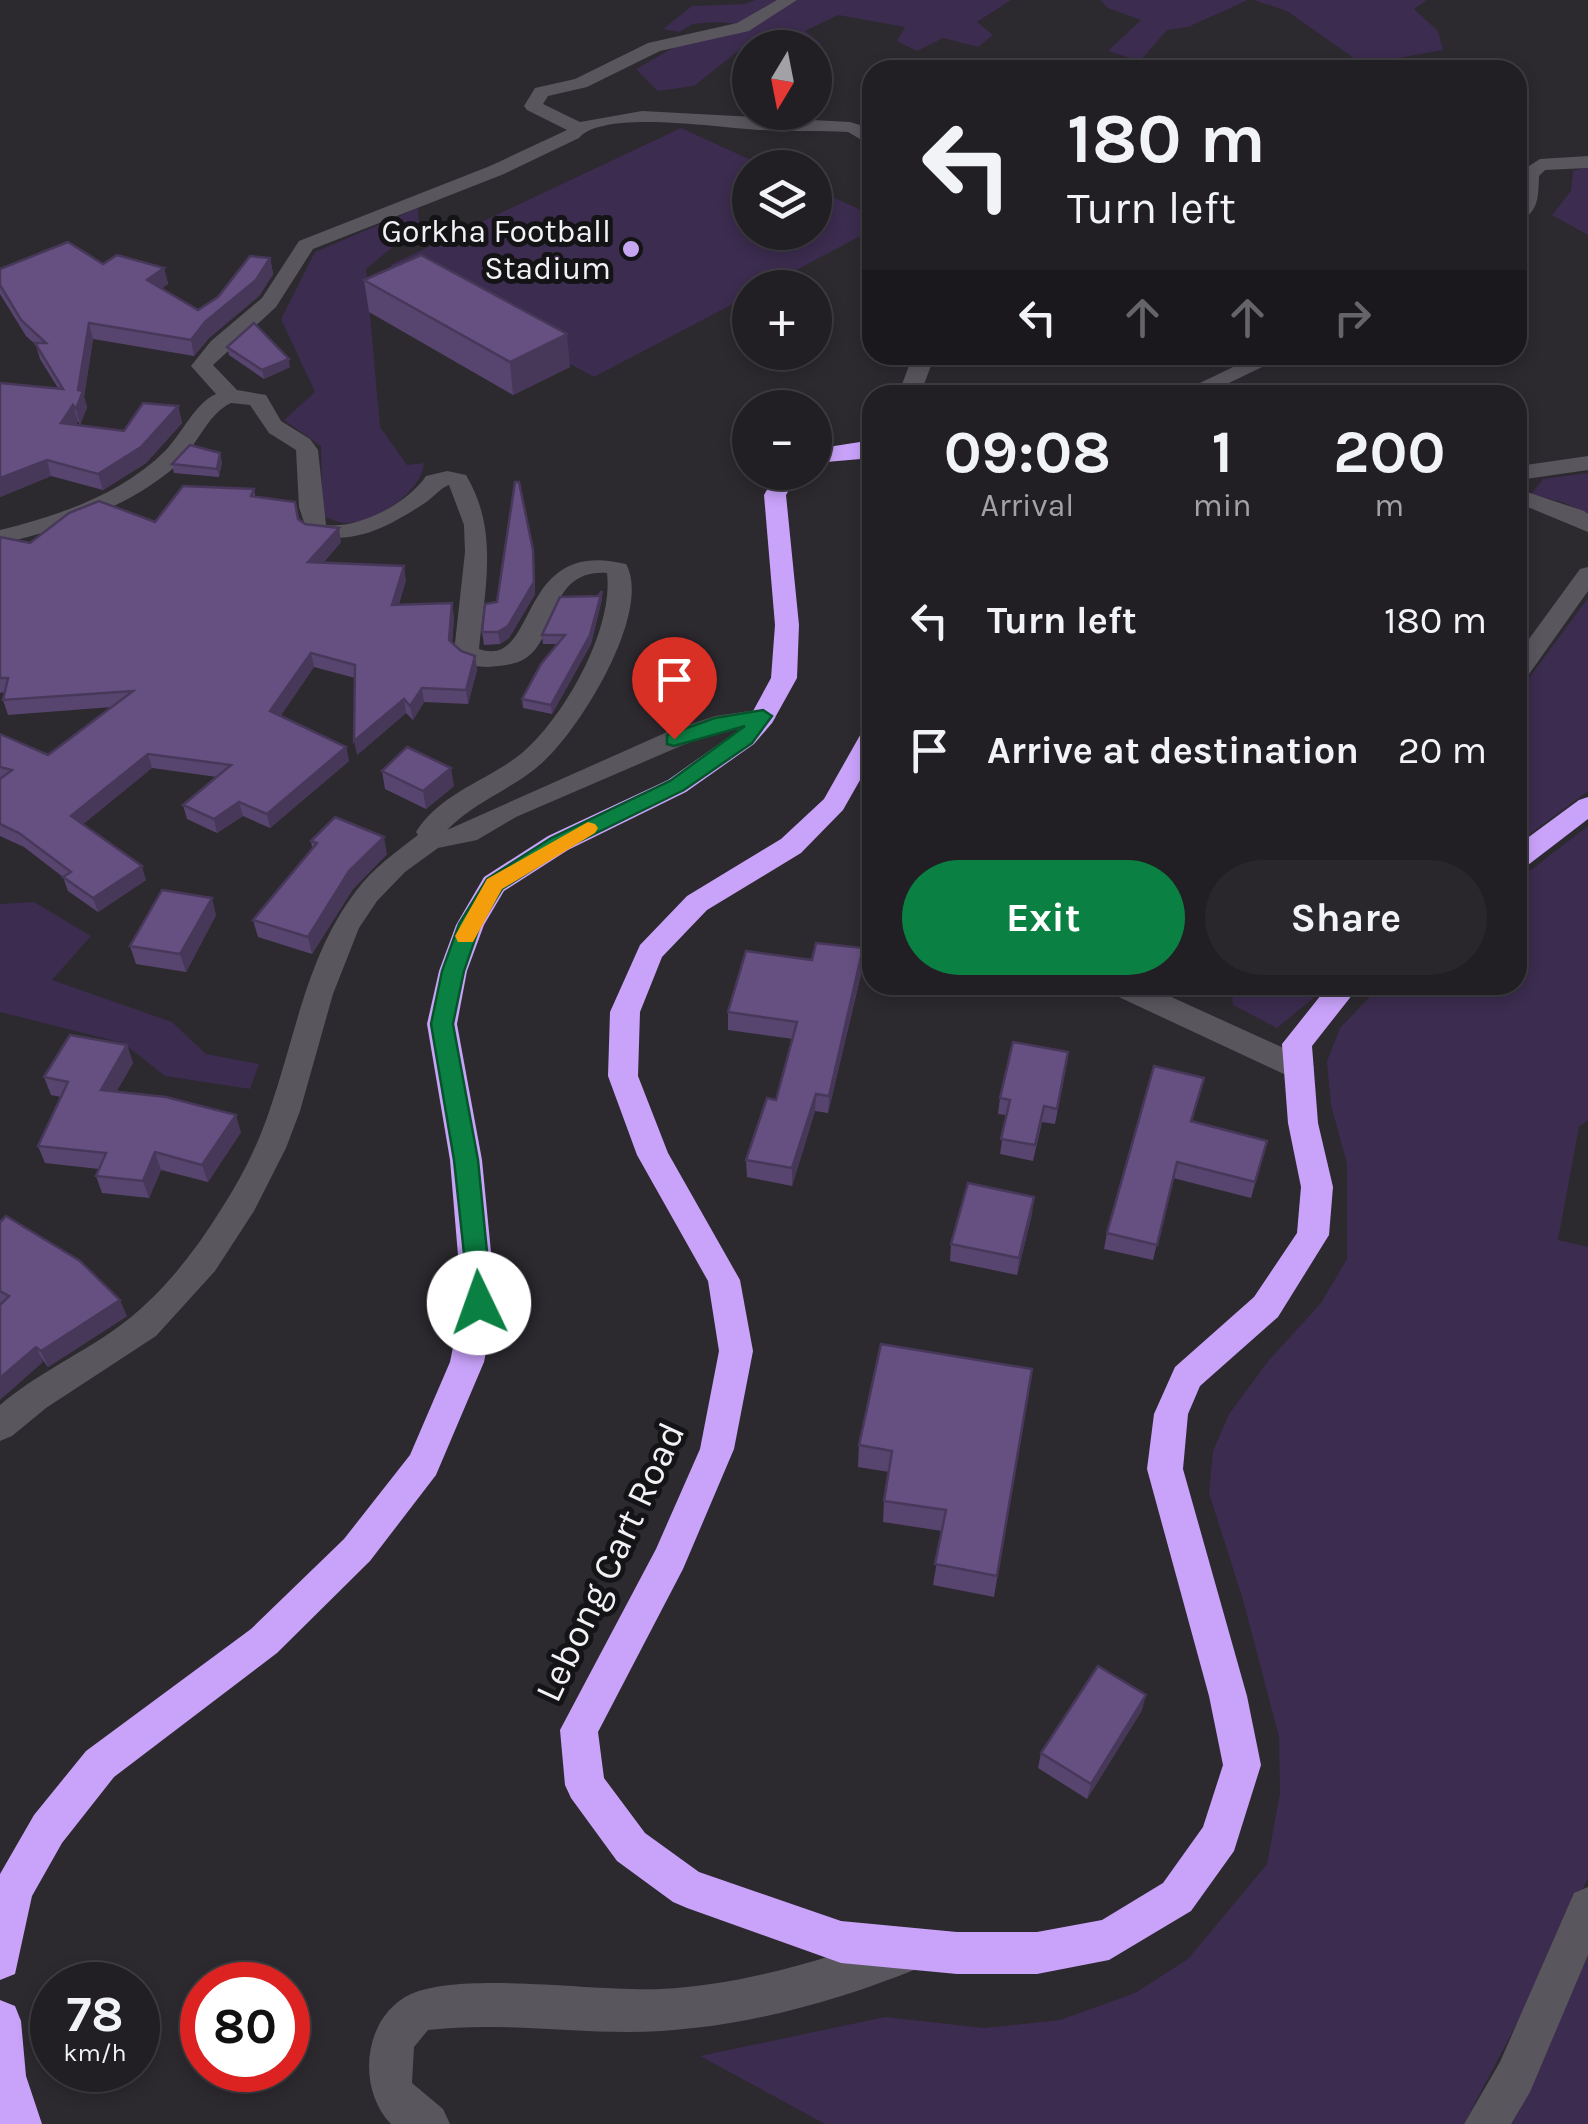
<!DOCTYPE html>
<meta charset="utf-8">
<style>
:root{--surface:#211f23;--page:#29272b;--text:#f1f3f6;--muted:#a2a2a6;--line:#3e3d41;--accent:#0b8043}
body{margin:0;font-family:Karla,sans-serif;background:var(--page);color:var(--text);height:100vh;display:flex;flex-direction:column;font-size:38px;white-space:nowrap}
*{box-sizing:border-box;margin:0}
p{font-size:32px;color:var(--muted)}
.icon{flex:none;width:55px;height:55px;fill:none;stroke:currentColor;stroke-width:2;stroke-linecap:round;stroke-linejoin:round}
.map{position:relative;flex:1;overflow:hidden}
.details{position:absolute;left:862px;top:385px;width:665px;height:610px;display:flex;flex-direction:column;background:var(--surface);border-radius:30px;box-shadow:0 5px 15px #0003,0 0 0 2px var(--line)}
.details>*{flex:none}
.banner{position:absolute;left:862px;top:60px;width:665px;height:305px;border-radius:30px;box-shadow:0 5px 15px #0003,0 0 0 2px var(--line);background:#211f23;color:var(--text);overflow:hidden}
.needle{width:65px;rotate:190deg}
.buttons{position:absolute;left:732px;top:30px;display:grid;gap:20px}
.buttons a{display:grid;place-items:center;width:100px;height:100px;border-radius:50%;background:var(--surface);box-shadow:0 5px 15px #0003,0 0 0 2px var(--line);font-size:50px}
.speed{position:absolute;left:30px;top:1962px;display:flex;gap:20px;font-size:50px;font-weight:700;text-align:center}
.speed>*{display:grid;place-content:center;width:130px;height:130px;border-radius:50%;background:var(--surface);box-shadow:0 5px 15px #0003,0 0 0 2px var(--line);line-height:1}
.speed small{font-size:25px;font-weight:400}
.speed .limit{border:15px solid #d22;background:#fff;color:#111}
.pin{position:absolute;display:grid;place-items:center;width:85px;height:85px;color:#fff;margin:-102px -42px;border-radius:50% 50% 50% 0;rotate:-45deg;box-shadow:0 0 10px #0007}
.pin .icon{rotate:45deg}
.me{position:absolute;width:110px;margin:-55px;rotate:357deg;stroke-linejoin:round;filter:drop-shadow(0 0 8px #0008)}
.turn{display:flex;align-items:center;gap:35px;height:210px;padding:0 40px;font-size:45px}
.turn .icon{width:130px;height:130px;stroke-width:2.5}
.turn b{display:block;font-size:70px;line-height:85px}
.lanes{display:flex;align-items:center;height:95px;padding:0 40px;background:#0003;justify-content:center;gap:50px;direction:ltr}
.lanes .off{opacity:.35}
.eta{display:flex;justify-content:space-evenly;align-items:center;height:170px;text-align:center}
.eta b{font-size:60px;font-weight:700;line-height:70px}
.button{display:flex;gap:20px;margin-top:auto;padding:20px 40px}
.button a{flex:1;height:115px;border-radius:60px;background:var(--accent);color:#fff;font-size:40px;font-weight:700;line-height:115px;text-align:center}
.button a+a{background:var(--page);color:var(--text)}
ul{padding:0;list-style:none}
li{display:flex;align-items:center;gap:30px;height:130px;padding:0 40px}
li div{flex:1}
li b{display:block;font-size:38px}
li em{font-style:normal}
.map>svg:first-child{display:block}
</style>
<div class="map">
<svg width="1588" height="2124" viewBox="0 0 1588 2124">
<rect width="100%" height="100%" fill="#2c292f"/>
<g fill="#3c2c4f">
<polygon points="755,0 780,0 739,24 717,22 693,24 679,32 663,29 692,6 745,4"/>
<polygon points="797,0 1011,0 977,22 993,35 978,47 943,38 917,51 897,41 905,27 838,15 805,31 822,44 773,48 763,42 742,48 694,86 658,91 636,69 673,48"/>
<polygon points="1100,0 1248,0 1188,27 1167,30 1140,61 1108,51 1141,20 1108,8"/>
<polygon points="1254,0 1427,0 1414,9 1438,31 1443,50 1381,61 1355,59 1287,11"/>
<polygon points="681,128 767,167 750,168 750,232 815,232 815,189 872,215 872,230 764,287 750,288 750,295 594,377 390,265"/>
<polygon points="1588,167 1588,235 1552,215 1571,191 1573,171"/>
<path d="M418 208 419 225 366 269 380 427 407 465 424 463C422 492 375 523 346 523 339 523 329 518 322 516L321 446 284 420 315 392 281 319 315 252Z"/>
<polygon points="1588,473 1588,515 1565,503 1531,494 1543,479"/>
<polygon points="1588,598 1588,791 1518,843 1518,693"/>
<polygon points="1588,826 1588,1120 1579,1127 1558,1240 1588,1247 1588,1878 1533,1993 1464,2124 825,2124 700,2056 885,2017 984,2028 1060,2020 1135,1993 1188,1959 1267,1864 1280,1793 1279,1737 1243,1600 1209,1493 1213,1451 1229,1414 1269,1360 1321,1303 1347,1259 1347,1164 1331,1105 1327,1061 1340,1028 1381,985 1518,985 1518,880"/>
<polygon points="34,902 91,936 52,980 172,1022 206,1054 259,1064 250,1089 165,1076 123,1043 0,1012 0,904"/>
<polygon points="1231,985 1329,985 1277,1028 1233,1005"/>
<polygon points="1588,1956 1588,2124 1503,2124 1531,2080"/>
</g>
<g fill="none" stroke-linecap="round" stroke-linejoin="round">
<g fill="#59565d" fill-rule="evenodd">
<path d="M777 0H797L749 31 660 51 587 87 548 96 543 104 580 122 642 111 850 122 870 128 872 146 848 132C819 130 791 132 762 130 725 129 604 108 579 138L504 174 313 249 276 307 213 365 237 390 266 395 281 421 310 439 318 450 326 525C359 529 408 503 426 476L447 471 466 475C499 530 485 588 479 649 540 670 514 536 626 564 653 612 579 731 542 763 513 789 475 801 447 830L665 733 715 716 763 709 776 717 772 723 719 732 683 745 516 817 477 840 438 848 405 872 377 901 359 928 333 994 300 1111 286 1148 254 1211 215 1271 156 1336 46 1408 12 1436 0 1441V1405C35 1375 77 1356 114 1330 158 1299 192 1256 220 1211 241 1179 258 1145 270 1109 296 1034 307 955 356 891 373 868 396 852 418 835L416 832C441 792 488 781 522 753 564 718 614 629 607 573 547 569 558 638 526 658 516 665 500 666 488 667 474 667 462 663 454 652L465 552 464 525 449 485C440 488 434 497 425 503 386 528 354 546 308 534L299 507 296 450 269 433 250 405 231 403C207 414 196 448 176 466 126 509 62 529 0 544V530C58 516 122 494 165 451 182 434 194 404 216 394L191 366 211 341 262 298 299 241 490 166 567 130 527 110 524 106 535 88 575 79 648 43 737 23Z"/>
<path d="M1588 156V168L1545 170 1539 176C1538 194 1540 214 1518 220L1523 170 1540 159Z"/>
<polygon points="913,355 935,355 920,395 898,395"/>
<polygon points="1258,355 1287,355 1204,395 1175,395"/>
<polygon points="1066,384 1089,395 1032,395 1035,390"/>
<polygon points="1588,456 1588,470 1518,480 1518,466"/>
<polygon points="1518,489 1584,511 1588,514 1588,532 1518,503"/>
<polygon points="1588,567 1588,591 1527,677 1518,679 1518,654 1580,569"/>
<polygon points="1103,985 1145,985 1310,1060 1314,1068 1310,1076 1299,1079 1288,1076 1108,992"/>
<polygon points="1588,1887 1588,1955 1530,2092 1511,2124 1464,2124 1500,2062 1574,1893"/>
<path d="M904 1932 919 1938 925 1953 919 1968C828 2005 726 2032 628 2032 561 2032 495 2022 428 2030L414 2047 412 2083 443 2109 450 2124H391C356 2088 363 2016 411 1994 465 1971 596 1992 661 1989 744 1985 825 1959 904 1932Z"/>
</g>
<g fill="#c9a2fa" fill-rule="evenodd">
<polygon points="860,442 872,444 872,458 815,463 815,449"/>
<polygon points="777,472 800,472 786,495 799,625 797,678 772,723 754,744 686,792 568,850 504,891 484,925 467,971 457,1024 482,1160 496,1303 484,1362 436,1475 370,1561 277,1653 114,1777 62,1843 32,1896 15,1974 0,1980 0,1874 34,1815 86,1751 251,1629 344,1539 410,1455 450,1362 462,1303 450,1160 427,1024 439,971 456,925 484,877 548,836 668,780 736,732 752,713 771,678 775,625 764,495"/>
<polygon points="872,728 872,759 843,810 801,853 707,910 662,957 640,1012 638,1076 668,1153 740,1280 753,1351 734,1449 683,1569 598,1732 604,1778 645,1833 699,1872 841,1921 957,1932 1037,1932 1102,1920 1163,1883 1203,1827 1223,1765 1209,1696 1147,1469 1154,1414 1175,1367 1254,1297 1297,1233 1301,1187 1288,1123 1282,1044 1329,985 1360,985 1312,1046 1318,1123 1333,1187 1329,1235 1278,1317 1200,1386 1188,1414 1183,1469 1247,1696 1261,1765 1234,1851 1191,1911 1109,1960 1037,1974 957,1974 841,1963 687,1908 673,1902 617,1861 571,1798 565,1785 560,1730 656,1549 700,1449 719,1351 708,1281 637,1155 608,1076 610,1012 640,945 687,896 781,839 824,799 863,730"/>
<polygon points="1588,797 1588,819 1528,865 1518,867 1518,845 1579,800"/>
<polygon points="0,2000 15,2006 21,2021 26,2076 42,2124 0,2124"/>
</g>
</g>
<g fill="#58456f">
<polygon points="270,258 273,274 259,296 209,338 194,356 93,339 84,397 87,407 80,425 78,421 76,425 124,431 178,406 182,423 146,463 103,490 51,476 0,497 58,388 40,359 36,345 26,336 0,294 0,269 103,264 164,268 168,284 162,288 198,310 218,297"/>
<polygon points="364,280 570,367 513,395 369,312"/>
<polygon points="227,347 290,367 264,379 229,355"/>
<polygon points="222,462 219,477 174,473 172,464"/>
<polygon points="254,489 255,496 305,524 341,542 323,563 406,580 399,604 454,617 452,643 461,651 475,656 477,670 468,704 424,702 413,720 406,713 357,755 355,678 314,667 280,716 346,747 349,761 270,828 243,816 217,833 187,819 183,805 217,777 152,768 83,824 146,880 98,912 68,891 63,877 24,847 0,836 0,734 48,755 112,707 8,715 3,700 5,692 0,693 0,537 30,543 155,522"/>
<polygon points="534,563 535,594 509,638 500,644 484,645 482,632 497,602"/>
<polygon points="602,591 602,599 591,644 552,714 523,708 522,699 557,644 543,644 542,635 598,596"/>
<polygon points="382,771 454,786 426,809 385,789"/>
<polygon points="311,841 387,854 353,889 312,954 258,937 253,920 312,848"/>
<polygon points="216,915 186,972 136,964 130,946"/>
<polygon points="863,966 828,1113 815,1111 792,1186 747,1177 746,1160 776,1100 793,1039 728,1030 728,1012"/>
<polygon points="127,1045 133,1063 116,1092 241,1132 208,1182 161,1170 149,1198 102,1193 96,1176 99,1169 45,1163 38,1146 61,1097 51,1095 44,1077"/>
<polygon points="1066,1068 1055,1124 1042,1122 1033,1161 1000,1154 1006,1115 998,1114 1000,1098"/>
<polygon points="1200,1094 1192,1121 1267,1141 1251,1198 1173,1178 1153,1260 1104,1249 1107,1233"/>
<polygon points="1032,1214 1017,1275 950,1261 951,1244"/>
<polygon points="0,1222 127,1316 48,1367 0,1302"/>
<polygon points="1032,1369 994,1597 933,1585 942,1531 883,1522 884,1501 889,1472 858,1467 859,1445"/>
<polygon points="1142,1710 1087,1799 1038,1768 1041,1753"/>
</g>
<g fill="#47385a">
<polygon points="270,258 273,274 259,296 209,338 194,356 191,340 205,322"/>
<polygon points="164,268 168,284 151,296 147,280"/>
<polygon points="89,323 93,339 84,397 87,407 80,425 76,409"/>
<polygon points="567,334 570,367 513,395 510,362"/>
<polygon points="289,359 290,367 264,379 262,370"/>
<polygon points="73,405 78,421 66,439 61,423"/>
<polygon points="178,406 182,423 146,463 103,490 98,474"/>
<polygon points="220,453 222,462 219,477 217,469"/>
<polygon points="47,460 51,476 0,497 0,478"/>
<polygon points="339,528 341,542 311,576 308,562"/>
<polygon points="533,550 535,594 509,638 500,644 498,632"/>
<polygon points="404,566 406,580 394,619 392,605"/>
<polygon points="602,591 602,599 591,644 552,714 551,705"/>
<polygon points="452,603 454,617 451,654 449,640"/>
<polygon points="311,653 314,667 274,726 270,711"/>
<polygon points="475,656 477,670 468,704 466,690"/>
<polygon points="422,688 424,702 413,720 410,706"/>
<polygon points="404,699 406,713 357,755 354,741"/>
<polygon points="346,747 349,761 270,828 267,814"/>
<polygon points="148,754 152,768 76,830 71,816"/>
<polygon points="451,768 454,786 426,809 423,791"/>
<polygon points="239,802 243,816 217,833 214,819"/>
<polygon points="384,837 387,854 353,889 312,954 308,937 349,871"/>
<polygon points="142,866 146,880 98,912 93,898"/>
<polygon points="212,898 216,915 186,972 180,954"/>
<polygon points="863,948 863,966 828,1113 829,1096"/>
<polygon points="127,1045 133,1063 107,1107 101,1090"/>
<polygon points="816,1094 815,1111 792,1186 792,1168"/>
<polygon points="236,1115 241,1132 208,1182 202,1165"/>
<polygon points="155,1152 161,1170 149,1198 143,1181"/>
<polygon points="1034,1197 1032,1214 1017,1275 1019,1258"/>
<polygon points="120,1300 127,1316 48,1367 41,1351"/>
<polygon points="36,1347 43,1362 0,1400 0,1378"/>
<polygon points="1146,1695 1142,1710 1087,1799 1091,1784"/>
</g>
<g fill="#665081" stroke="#47385a" stroke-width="2.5">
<polygon points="68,242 103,264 117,255 164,268 147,280 198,310 218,297 250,256 270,258 256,280 205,322 191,340 89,323 78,390 83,391 76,409 73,405 61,423 124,431 143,403 178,406 141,447 98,474 47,460 0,478 0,383 63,389 35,343 46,343 21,320 0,285 0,269"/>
<polygon points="421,255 567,334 510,362 364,280"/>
<polygon points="254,323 289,359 262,370 227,347"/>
<polygon points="190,445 220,453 217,469 172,464"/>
<polygon points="515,482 519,482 533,550 534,582 508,626 498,632 482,632 485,604 497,602"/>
<polygon points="183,486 254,489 251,496 295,502 298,519 305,524 339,528 308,562 404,566 392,605 452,603 449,640 461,651 475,656 466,690 422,688 410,706 404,699 354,741 355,665 311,653 270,711 346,747 267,814 239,802 214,819 183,805 231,765 148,754 71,816 142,866 93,898 63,877 71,872 19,833 0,824 0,779 12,770 0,767 0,734 48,755 133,691 3,700 8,678 0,678 0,537 30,543 69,513 99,501 155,522"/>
<polygon points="602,591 590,635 551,705 522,699 541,664 565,635 542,635 560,597 598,596"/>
<polygon points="407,747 451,768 423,791 382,771"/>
<polygon points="335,817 384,837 349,871 308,937 253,920 317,843 311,841"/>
<polygon points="162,890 212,898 180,954 130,946"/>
<polygon points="816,943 863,948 829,1096 816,1094 792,1168 746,1160 767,1098 776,1100 797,1022 728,1012 746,951 812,960"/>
<polygon points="70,1035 127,1045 101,1090 166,1097 236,1115 202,1165 155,1152 143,1181 96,1176 106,1153 38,1146 68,1082 44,1077"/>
<polygon points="1013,1042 1068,1052 1057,1109 1044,1106 1035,1145 1001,1139 1010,1100 1000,1098"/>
<polygon points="1154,1066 1204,1078 1191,1121 1267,1141 1255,1182 1177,1162 1157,1245 1107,1233"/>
<polygon points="968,1183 1034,1197 1019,1258 951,1244"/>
<polygon points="6,1216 80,1261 120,1300 41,1351 36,1347 0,1378 0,1305 9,1296 0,1291 0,1222"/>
<polygon points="881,1344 1032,1369 997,1576 935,1564 946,1510 884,1501 892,1451 859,1445"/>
<polygon points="1098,1666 1146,1695 1091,1784 1041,1753"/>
</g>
<polygon fill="#0b8043" stroke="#07532c" stroke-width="2.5" points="763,710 772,716 752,743 684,790 566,848 502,889 480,925 464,971 453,1024 478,1160 492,1303 488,1310 470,1310 454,1160 431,1024 442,971 459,924 487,879 551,838 670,781 745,726 674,746 667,744 667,735 715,718"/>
<polygon fill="#f59e0b" points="588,822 595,824 598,828 595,833 502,889 473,942 458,942 455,936 487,879"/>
<circle fill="#c6a6f0" stroke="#141315" stroke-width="4" cx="631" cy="249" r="10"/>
<g text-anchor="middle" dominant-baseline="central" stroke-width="10" stroke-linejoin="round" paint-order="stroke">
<g font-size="32" fill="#f2f1f5" stroke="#141315" text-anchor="end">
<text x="611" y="231">Gorkha Football<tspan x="611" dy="37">Stadium</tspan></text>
</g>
<g font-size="38" fill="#f2f1f5" stroke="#141315">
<text transform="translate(610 1562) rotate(-65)">Lebong Cart Road</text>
</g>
</g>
</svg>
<div class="buttons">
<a><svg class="needle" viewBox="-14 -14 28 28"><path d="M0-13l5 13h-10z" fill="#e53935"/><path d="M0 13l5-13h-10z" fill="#a2a2a6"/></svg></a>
<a><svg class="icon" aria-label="layers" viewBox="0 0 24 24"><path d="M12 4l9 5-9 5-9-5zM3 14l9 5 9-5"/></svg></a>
<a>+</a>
<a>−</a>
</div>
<div class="speed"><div>78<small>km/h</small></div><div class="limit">80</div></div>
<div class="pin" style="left:674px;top:739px;background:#d93025"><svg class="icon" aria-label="arrive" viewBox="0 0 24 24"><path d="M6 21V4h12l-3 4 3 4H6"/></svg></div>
<svg class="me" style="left:479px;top:1303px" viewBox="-20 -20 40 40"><circle r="19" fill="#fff"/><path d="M0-13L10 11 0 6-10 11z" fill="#0b8043"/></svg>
<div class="banner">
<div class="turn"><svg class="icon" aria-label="left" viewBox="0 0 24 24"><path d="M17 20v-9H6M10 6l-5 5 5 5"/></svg><div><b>180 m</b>Turn left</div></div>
<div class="lanes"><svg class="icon" aria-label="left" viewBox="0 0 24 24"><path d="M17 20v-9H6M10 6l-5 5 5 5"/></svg><svg class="icon off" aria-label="ahead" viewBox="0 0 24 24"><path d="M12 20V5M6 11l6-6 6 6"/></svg><svg class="icon off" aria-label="ahead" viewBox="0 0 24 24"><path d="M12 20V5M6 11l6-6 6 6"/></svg><svg class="icon off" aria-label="right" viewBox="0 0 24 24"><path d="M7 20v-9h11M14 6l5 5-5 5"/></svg></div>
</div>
<section class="details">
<div class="eta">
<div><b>09:08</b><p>Arrival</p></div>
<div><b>1</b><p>min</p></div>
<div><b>200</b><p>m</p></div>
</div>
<ul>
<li><svg class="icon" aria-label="left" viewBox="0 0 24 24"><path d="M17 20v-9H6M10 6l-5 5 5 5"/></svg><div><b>Turn left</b></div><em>180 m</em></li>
<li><svg class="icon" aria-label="arrive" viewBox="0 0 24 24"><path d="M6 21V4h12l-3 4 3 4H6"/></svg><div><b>Arrive at destination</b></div><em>20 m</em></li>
</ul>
<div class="button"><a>Exit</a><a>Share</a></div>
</section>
</div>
